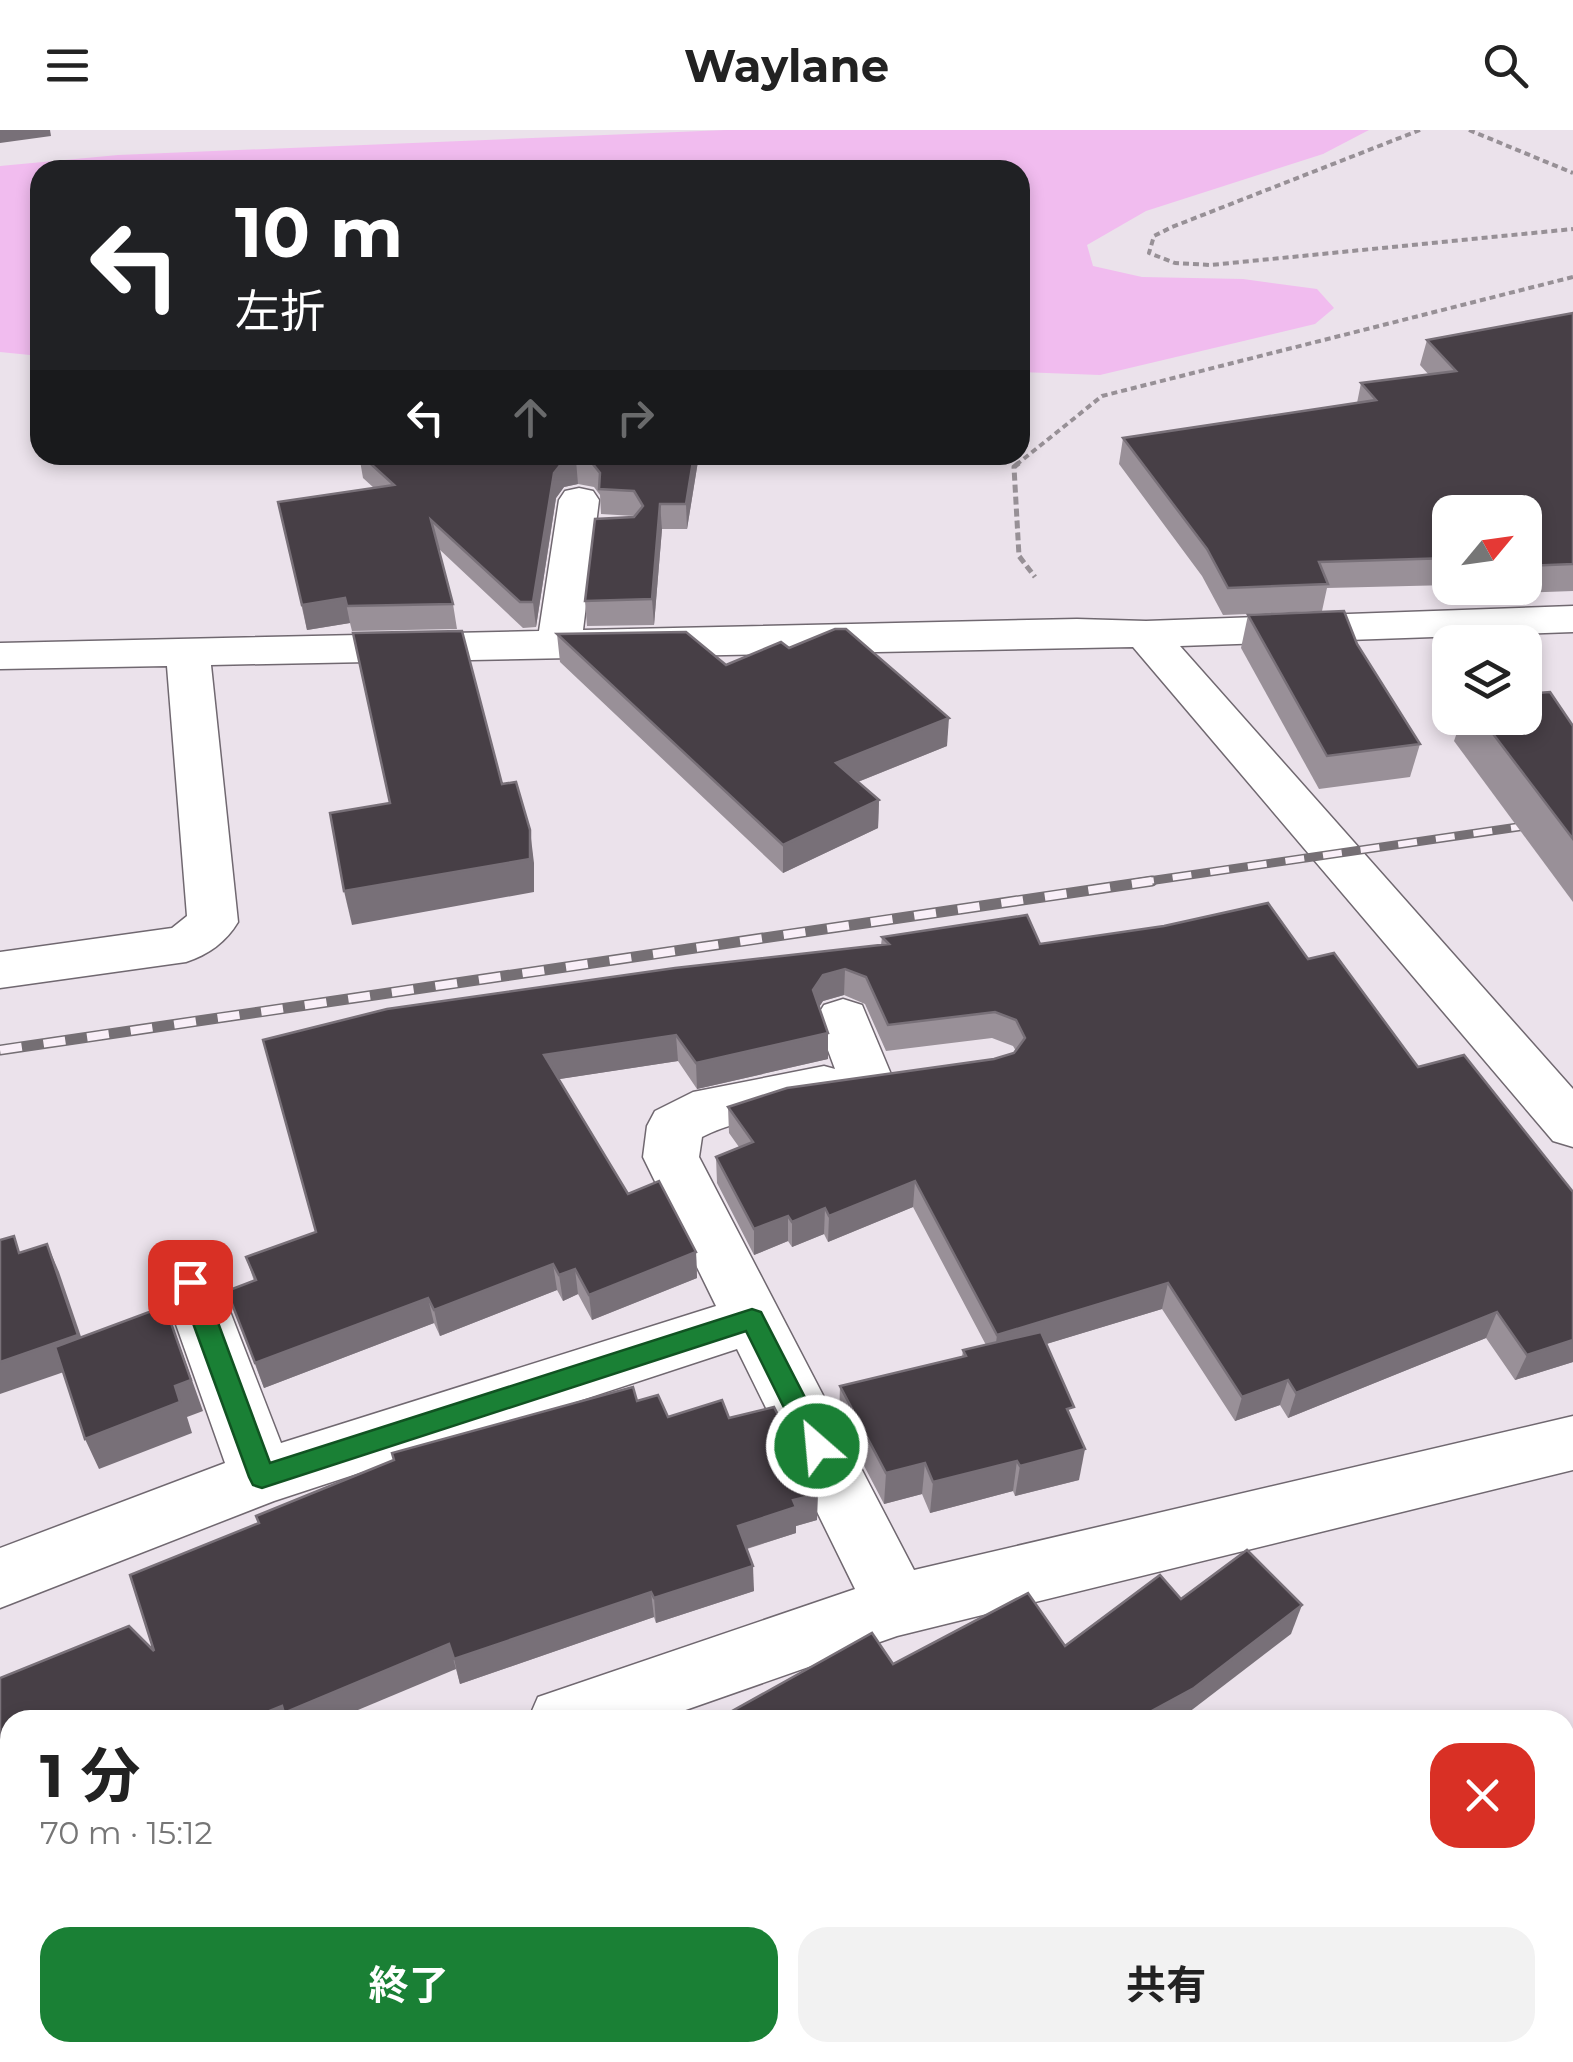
<!DOCTYPE html>
<html lang="ja">
<meta charset="utf-8">
<style>
:root{--surface:#fff;--page:#f2f2f2;--text:#222;--muted:#767676;--accent:#1a8035}
body{margin:0;font-family:Montserrat,"Noto Sans JP",sans-serif;background:var(--page);color:var(--text);height:100vh;display:flex;flex-direction:column;font-size:38px;white-space:nowrap}
*{box-sizing:border-box;margin:0}
p{font-size:32px;color:var(--muted)}
.icon{flex:none;width:55px;height:55px;fill:none;stroke:currentColor;stroke-width:2;stroke-linecap:round;stroke-linejoin:round}
.map{position:relative;flex:1;overflow:hidden}
.sheet{position:absolute;left:0px;top:1580px;width:1575px;height:352px;display:flex;flex-direction:column;background:var(--surface);border-radius:30px 30px 0 0;box-shadow:0 5px 15px #0003}
.sheet>*{flex:none}
.banner{position:absolute;left:30px;top:30px;width:1000px;height:305px;border-radius:30px;box-shadow:0 5px 15px #0003;background:#202124;color:#fff;overflow:hidden}
.needle{width:65px;rotate:61deg}
.fabs{position:absolute;left:1432px;top:365px;display:grid;gap:20px}
.fabs a{display:grid;place-items:center;width:110px;height:110px;border-radius:20px;background:var(--surface);box-shadow:0 5px 15px #0003;font-size:50px}
.pin{position:absolute;display:grid;place-items:center;width:85px;height:85px;color:#fff;margin:-42px;border-radius:20px;box-shadow:0 5px 15px #0006}
.me{position:absolute;width:110px;margin:-55px;rotate:333deg;stroke-linejoin:round;filter:drop-shadow(0 0 8px #0008)}
.turn{display:flex;align-items:center;gap:35px;height:210px;padding:0 40px;font-size:45px}
.turn .icon{width:130px;height:130px;stroke-width:2.5}
.turn b{display:block;font-size:70px;line-height:85px}
.lanes{display:flex;align-items:center;height:95px;padding:0 40px;background:#0003;justify-content:center;gap:50px;direction:ltr}
.lanes .off{opacity:.35}
.round{display:grid;place-items:center;flex:none;width:105px;height:105px;border-radius:30px;background:var(--page)}
.headline{display:flex;align-items:center;justify-content:space-between;height:170px;padding:0 40px}
h1{font-size:60px;font-weight:700;line-height:75px}
.primary-button{display:flex;gap:20px;margin-top:auto;padding:20px 40px}
.primary-button a{flex:1;height:115px;border-radius:30px;background:var(--accent);color:#fff;font-size:40px;font-weight:700;line-height:115px;text-align:center}
.primary-button a+a{background:var(--page);color:var(--text)}
header{display:flex;justify-content:space-between;align-items:center;height:130px;padding:0 40px;background:var(--surface);font-size:45px;font-weight:700}
.map>svg:first-child{display:block}
</style>
<header><svg class="icon" aria-label="menu" viewBox="0 0 24 24"><path d="M4 6h16M4 12h16M4 18h16"/></svg>Waylane<svg class="icon" aria-label="search" viewBox="0 0 24 24"><circle cx="10" cy="10" r="6"/><path d="M15 15l6 6"/></svg></header>
<div class="map">
<svg width="1573" height="1932" viewBox="0 0 1573 1932">
<rect width="100%" height="100%" fill="#ebe2eb"/>
<polygon fill="#f1bcef" points="726,0 1369,0 1323,24 1146,81 1087,115 1093,136 1142,147 1243,149 1317,159 1334,178 1315,194 1100,245 1020,242 1020,40 40,40 40,226 0,222 0,36 118,25"/>
<g fill="none" stroke-linecap="round" stroke-linejoin="round">
<defs>
<g id="street">
<path d="M579 358 593 361 599 370 583 500 1077 489 1146 491 1573 476V502L1180 516 1573 959V1017L1553 1011 1133 517 211 535 238 792C226 812 208 825 186 832L0 858V822L172 798 187 786 167 536 0 539V513L539 501 559 370 565 361Z"/>
<path d="M843 869 862 875 893 949 885 963 866 969 847 963 843 970C796 985 745 985 702 1007L699 1027 914 1440 1573 1286V1340L897 1506 657 1590H528L538 1567 855 1459 737 1219 274 1371 0 1478V1418L225 1333 161 1152 170 1135 191 1128 212 1135 281 1313 716 1176 643 1027 647 996 655 981 693 962 824 936 835 939 816 888 824 875Z"/>
<polygon points="10,1744 10,1818 0,1822 0,1748"/>
</g>
</defs>
<use href="#street" stroke="#706870" stroke-width="3"/>
<g stroke="#979096" stroke-width="4" stroke-dasharray="6 4" stroke-linecap="butt">
<polyline points="1420,0 1172,97 1154,106 1149,123 1175,133 1211,135 1573,99"/>
<polyline points="1469,0 1573,43"/>
<polyline points="1016,335 1102,266 1573,147"/>
</g>
<polyline stroke="#979096" stroke-width="5" stroke-dasharray="8 4" stroke-linecap="butt" points="1019,333 1014,337 1019,426 1035,447"/>
<use href="#street" fill="#fff" fill-rule="evenodd"/>
<defs>
<polyline id="rail-far1" points="1135,753 1573,689"/>
<polyline id="rail" points="0,920 1152,751"/>
</defs>
<use href="#rail-far1" stroke="#756f74" stroke-width="9"/>
<use href="#rail" stroke="#756f74" stroke-width="11"/>
<use href="#rail-far1" stroke="#f9eff8" stroke-width="6" stroke-dasharray="19" stroke-linecap="butt"/>
<use href="#rail" stroke="#f9eff8" stroke-width="8" stroke-dasharray="22" stroke-linecap="butt"/>
</g>
<g fill="#999098">
<polygon points="1573,183 1573,461 1490,464 1487,458 1525,458 1525,382 1450,382 1450,455 1327,458 1322,481 1223,485 1202,446 1119,334 1123,308 1357,273 1361,253 1429,245 1420,235 1427,210"/>
<polygon points="359,325 699,325 687,399 662,399 654,495 587,496 585,471 634,386 601,384 600,365 594,357 578,354 564,357 556,368 536,497 523,498 439,419 453,474 457,499 352,501 350,493 307,500 278,372 374,358 363,348"/>
<polygon points="1248,485 1357,514 1420,614 1410,647 1319,659 1241,518"/>
<polygon points="557,504 726,535 789,518 947,616 858,652 879,670 878,698 783,743 560,532"/>
<polygon points="1462,588 1525,588 1573,596 1573,772 1454,611"/>
<polygon points="882,807 1040,814 1573,1232 1515,1250 1486,1208 1288,1288 1280,1275 1235,1291 1162,1179 1046,1214 1072,1290 1079,1350 1015,1366 1013,1361 930,1383 922,1364 884,1374 839,1288 840,1256 962,1227 963,1220 986,1215 913,1077 828,1112 824,1104 792,1117 788,1111 754,1125 717,1053 716,1027 739,1017 729,1003 728,977 994,929 1014,923 1016,921 1013,916 992,908 886,921 865,874 844,865 823,871 819,877 828,929 697,959 678,931 559,949 628,1064 696,1122 697,1148 592,1190 578,1164 563,1171 557,1160 440,1206 434,1193 264,1258 227,1161 254,1151 246,1127 316,1102 263,910 881,815"/>
<polygon points="637,1271 668,1287 729,1288 817,1390 796,1396 796,1403 747,1419 754,1461 656,1493 654,1487 460,1554 456,1539 10,1590 10,1708 0,1712 0,1548 154,1521"/>
</g>
<g fill="#787078">
<polygon points="0,0 50,0 51,6 0,13"/>
<polygon points="694,325 699,325 687,399 686,374"/>
<polygon points="576,330 578,354 564,357 556,368 536,497 533,472 554,343 562,333"/>
<polygon points="660,374 662,399 654,495 652,469"/>
<polygon points="345,468 350,493 307,500 302,475"/>
<polygon points="949,588 947,616 835,661 836,633"/>
<polygon points="879,670 878,698 783,743 783,715"/>
<polygon points="530,700 534,733 534,762 352,795 344,761"/>
<polygon points="845,839 844,865 823,871 813,886 813,860 823,845"/>
<polygon points="828,903 828,929 697,959 696,933"/>
<polygon points="676,905 678,931 547,951 544,925"/>
<polygon points="915,1051 913,1077 828,1112 829,1086"/>
<polygon points="825,1078 824,1104 792,1117 792,1092"/>
<polygon points="788,1086 788,1111 754,1125 754,1099"/>
<polygon points="47,1114 59,1142 90,1233 0,1264 0,1232"/>
<polygon points="696,1122 697,1148 592,1190 589,1165"/>
<polygon points="553,1134 557,1160 440,1206 434,1180"/>
<polygon points="575,1139 578,1164 563,1171 559,1145"/>
<polygon points="1168,1153 1162,1179 994,1230 997,1205"/>
<polygon points="428,1168 434,1193 264,1258 255,1233"/>
<polygon points="1497,1182 1486,1208 1288,1288 1296,1263"/>
<polygon points="177,1208 203,1281 187,1287 192,1303 99,1339 85,1309 175,1256"/>
<polygon points="1573,1210 1573,1232 1515,1250 1527,1225"/>
<polygon points="1288,1250 1280,1275 1235,1291 1242,1267"/>
<polygon points="1085,1319 1079,1350 1015,1366 1020,1336"/>
<polygon points="1017,1331 1013,1361 930,1383 933,1352"/>
<polygon points="925,1333 922,1364 884,1374 886,1343"/>
<polygon points="818,1364 817,1390 796,1396 796,1403 739,1421 738,1396 793,1370"/>
<polygon points="753,1436 754,1461 656,1493 654,1468"/>
<polygon points="651,1462 654,1487 460,1554 454,1529"/>
<polygon points="1302,1475 1291,1504 1184,1586 1178,1590 1135,1590"/>
<polygon points="449,1514 456,1539 334,1590 247,1590 282,1576"/>
<polygon points="10,1678 10,1708 0,1712 0,1682"/>
<polygon points="306,1922 312,1922 315,1932 292,1932"/>
</g>
<g fill="#473f46" stroke="#787078" stroke-width="2.5">
<polygon points="1573,183 1573,434 1525,436 1525,382 1450,382 1450,428 1319,432 1328,454 1228,458 1207,419 1123,308 1376,270 1361,253 1456,241 1427,210"/>
<polygon points="361,325 694,325 686,374 660,374 652,469 585,471 595,389 634,387 643,376 634,361 599,359 600,343 592,333 576,330 562,333 554,343 533,472 520,472 431,390 453,474 347,476 345,468 302,475 278,372 394,355"/>
<polygon points="1344,481 1357,514 1420,614 1327,626 1248,485"/>
<polygon points="835,499 846,499 949,588 836,633 879,670 783,715 557,504 686,502 726,535 781,512 789,518"/>
<polygon points="462,501 502,654 516,652 530,700 530,729 344,761 330,683 390,673 353,503"/>
<polygon points="1550,562 1573,596 1573,709 1481,588 1525,588 1525,564"/>
<polygon points="1268,773 1308,829 1334,823 1418,937 1464,925 1573,1062 1573,1210 1527,1225 1497,1182 1296,1263 1288,1250 1242,1267 1168,1153 997,1205 915,1051 829,1086 825,1078 792,1092 788,1086 754,1099 716,1027 753,1012 728,977 787,958 994,929 1014,923 1025,908 1016,890 995,882 888,895 866,847 845,839 823,845 813,860 828,903 696,933 676,905 544,925 628,1064 659,1051 696,1122 589,1165 575,1139 559,1145 553,1134 434,1180 428,1168 255,1233 227,1161 256,1150 246,1127 316,1102 263,910 387,879 675,838 889,814 882,807 1027,785 1040,814 1164,796"/>
<polygon points="14,1106 19,1123 47,1114 78,1205 0,1232 0,1110"/>
<polygon points="165,1176 191,1250 175,1256 180,1272 85,1309 55,1217"/>
<polygon points="1041,1202 1074,1277 1067,1279 1085,1319 1020,1336 1017,1331 933,1352 925,1333 886,1343 840,1256 966,1226 963,1220"/>
<polygon points="633,1257 637,1271 658,1265 668,1287 722,1270 729,1288 774,1277 818,1364 793,1370 796,1377 738,1396 753,1436 654,1468 651,1462 454,1529 449,1514 284,1583 282,1576 247,1590 10,1590 10,1678 0,1682 0,1548 129,1496 154,1521 130,1445 259,1393 256,1386 394,1330 392,1323"/>
<polygon points="1247,1420 1302,1475 1194,1558 1135,1590 716,1590 872,1503 893,1534 1028,1463 1065,1516 1160,1445 1181,1469"/>
<polygon points="654,1585 656,1590 643,1590"/>
<polygon points="10,1821 10,1922 306,1922 307,1926 292,1932 0,1932 0,1825"/>
</g>
<polygon fill="#1a8035" stroke="#115322" stroke-width="2.5" points="190,1142 199,1145 203,1152 270,1333 752,1179 761,1182 830,1316 826,1324 817,1327 807,1324 746,1201 262,1358 253,1355 249,1347 178,1152 182,1145"/>
</svg>
<div class="fabs">
<a><svg class="needle" viewBox="-14 -14 28 28"><path d="M0-13l5 13h-10z" fill="#e53935"/><path d="M0 13l5-13h-10z" fill="#767676"/></svg></a>
<a><svg class="icon" aria-label="layers" viewBox="0 0 24 24"><path d="M12 4l9 5-9 5-9-5zM3 14l9 5 9-5"/></svg></a>
</div>
<div class="pin" style="left:190px;top:1152px;background:#d93025"><svg class="icon" aria-label="arrive" viewBox="0 0 24 24"><path d="M6 21V4h12l-3 4 3 4H6"/></svg></div>
<svg class="me" style="left:817px;top:1316px" viewBox="-20 -20 40 40"><circle r="17" fill="#1a8035" stroke="#fff" stroke-width="3"/><path d="M0-11L8 9 0 5-8 9z" fill="#fff"/></svg>
<div class="banner">
<div class="turn"><svg class="icon" aria-label="left" viewBox="0 0 24 24"><path d="M17 20v-9H6M10 6l-5 5 5 5"/></svg><div><b>10 m</b>左折</div></div>
<div class="lanes"><svg class="icon" aria-label="left" viewBox="0 0 24 24"><path d="M17 20v-9H6M10 6l-5 5 5 5"/></svg><svg class="icon off" aria-label="ahead" viewBox="0 0 24 24"><path d="M12 20V5M6 11l6-6 6 6"/></svg><svg class="icon off" aria-label="right" viewBox="0 0 24 24"><path d="M7 20v-9h11M14 6l5 5-5 5"/></svg></div>
</div>
<section class="sheet">
<div class="headline"><div><h1>1 分</h1><p>70 m · 15:12</p></div><a class="round" style="background:#d93025;color:#fff"><svg class="icon" aria-label="close" viewBox="0 0 24 24"><path d="M6 6l12 12M18 6L6 18"/></svg></a></div>
<div class="primary-button"><a>終了</a><a>共有</a></div>
</section>
</div>
